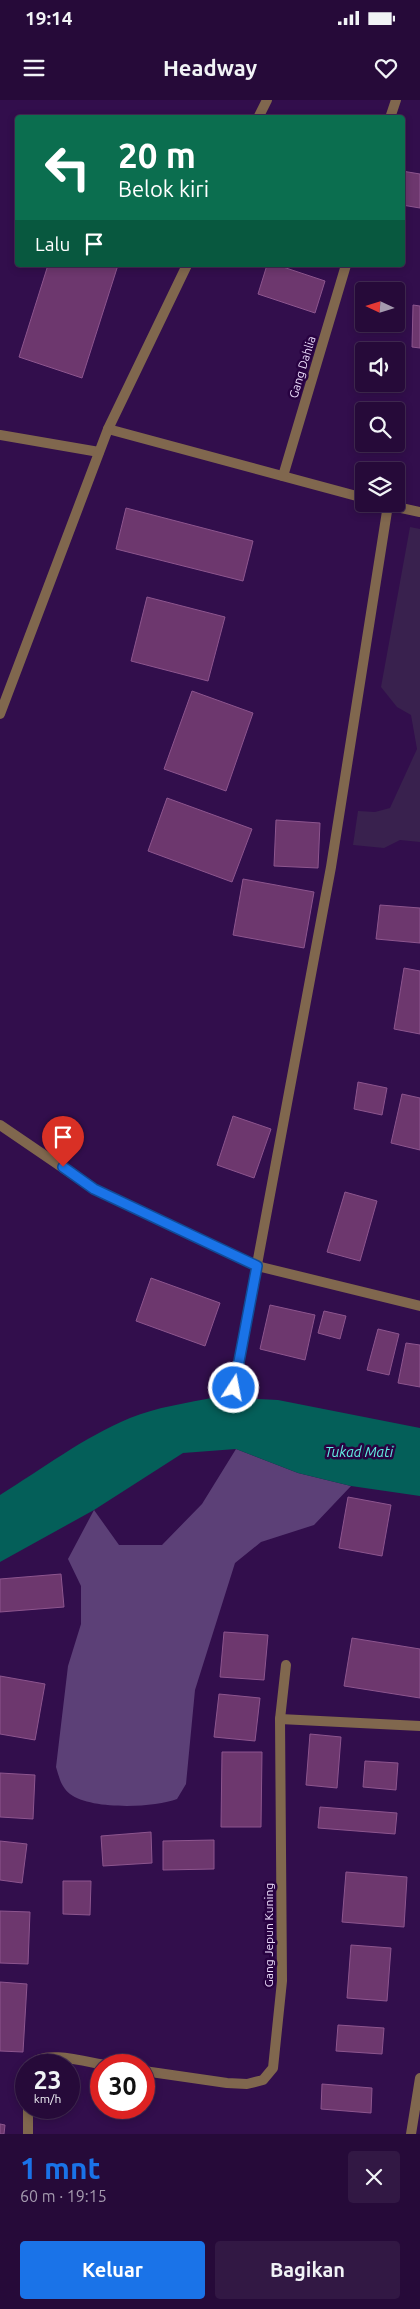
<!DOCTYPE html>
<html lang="id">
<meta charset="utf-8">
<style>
:root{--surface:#260a39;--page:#321844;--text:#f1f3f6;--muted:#a49aae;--line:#422b53;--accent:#1a73e8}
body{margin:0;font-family:Ubuntu,sans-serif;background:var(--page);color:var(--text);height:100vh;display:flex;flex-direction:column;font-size:19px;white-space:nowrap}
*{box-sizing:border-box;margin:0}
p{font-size:16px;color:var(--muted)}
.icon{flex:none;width:28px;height:28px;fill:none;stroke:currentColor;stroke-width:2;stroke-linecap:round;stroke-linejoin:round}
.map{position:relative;height:2034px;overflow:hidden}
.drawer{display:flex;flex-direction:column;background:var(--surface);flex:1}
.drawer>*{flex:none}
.banner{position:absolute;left:15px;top:15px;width:390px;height:152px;border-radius:5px;box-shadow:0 2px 8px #0003,0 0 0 1px var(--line);background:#0b6e4f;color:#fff;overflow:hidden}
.needle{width:32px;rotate:274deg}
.controls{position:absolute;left:355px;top:182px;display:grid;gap:10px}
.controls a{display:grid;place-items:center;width:50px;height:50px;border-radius:5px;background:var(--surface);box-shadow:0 2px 8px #0003,0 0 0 1px var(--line);font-size:25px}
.speed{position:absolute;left:15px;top:1954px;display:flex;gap:10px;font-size:25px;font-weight:700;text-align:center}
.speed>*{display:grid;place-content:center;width:65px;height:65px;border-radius:50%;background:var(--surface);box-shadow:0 2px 8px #0003,0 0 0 1px var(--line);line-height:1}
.speed small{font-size:12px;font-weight:400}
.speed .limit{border:8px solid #d22;background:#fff;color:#111}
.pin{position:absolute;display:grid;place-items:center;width:42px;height:42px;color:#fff;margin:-51px -21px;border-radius:50% 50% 50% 0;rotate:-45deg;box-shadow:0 0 5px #0007}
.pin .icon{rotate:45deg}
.me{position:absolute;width:55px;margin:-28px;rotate:11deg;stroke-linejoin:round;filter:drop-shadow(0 0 4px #0008)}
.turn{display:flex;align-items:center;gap:18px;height:105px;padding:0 20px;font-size:22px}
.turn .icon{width:65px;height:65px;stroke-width:2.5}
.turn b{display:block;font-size:35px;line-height:42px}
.then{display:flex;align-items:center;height:48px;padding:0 20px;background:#0003;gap:10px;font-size:19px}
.round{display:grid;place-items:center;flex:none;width:52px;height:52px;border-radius:5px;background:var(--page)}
.overview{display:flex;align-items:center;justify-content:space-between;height:85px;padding:0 20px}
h1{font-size:30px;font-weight:600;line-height:38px;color:var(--accent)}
.action{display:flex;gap:10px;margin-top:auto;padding:10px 20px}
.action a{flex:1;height:58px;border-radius:5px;background:var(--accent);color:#fff;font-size:20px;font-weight:600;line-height:58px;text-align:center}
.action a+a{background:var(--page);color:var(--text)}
.status{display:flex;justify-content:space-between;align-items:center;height:35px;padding:0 25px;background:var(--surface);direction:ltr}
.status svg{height:14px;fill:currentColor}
header{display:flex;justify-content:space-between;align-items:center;height:65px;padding:0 20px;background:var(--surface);font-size:22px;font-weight:600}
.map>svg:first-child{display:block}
</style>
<div class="status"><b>19:14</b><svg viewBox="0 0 49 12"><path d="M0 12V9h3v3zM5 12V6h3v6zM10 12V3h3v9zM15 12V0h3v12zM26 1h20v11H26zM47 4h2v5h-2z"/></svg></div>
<header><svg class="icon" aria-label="menu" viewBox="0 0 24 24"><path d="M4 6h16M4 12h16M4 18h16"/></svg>Headway<svg class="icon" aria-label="heart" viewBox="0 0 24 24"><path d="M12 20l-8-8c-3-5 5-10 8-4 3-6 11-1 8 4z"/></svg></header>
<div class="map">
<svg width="420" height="2034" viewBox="0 0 420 2034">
<rect width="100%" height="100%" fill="#320e4c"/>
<polygon fill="#39214e" points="410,427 420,429 420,742 400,740 384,748 353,745 358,711 375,712 390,708 417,649 411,615 397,607 381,587"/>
<path fill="#5c4077" d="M236 1349 298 1373 351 1386 314 1425 261 1442 235 1463 195 1590 186 1684 177 1699C154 1708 91 1710 70 1694 61 1687 59 1677 56 1667L68 1566 81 1524V1486L68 1459 94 1410 119 1445H162L202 1404Z"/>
<path fill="#045f59" d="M216 1297 278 1300 420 1328V1396L351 1386 298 1373 236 1349 183 1353 94 1410 0 1462V1395C42 1369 84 1337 130 1318 157 1307 187 1303 216 1297Z"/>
<g fill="#6d376e" stroke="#8d558e">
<polygon points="402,71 420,74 420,108 402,105"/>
<polygon points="48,165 118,165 82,278 19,257"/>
<polygon points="267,165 277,165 325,181 315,213 258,194"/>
<polygon points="413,205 420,206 420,248 412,247"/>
<polygon points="126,408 253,441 243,481 116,449"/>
<polygon points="147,497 225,517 208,581 131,561"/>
<polygon points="192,591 253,613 226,691 164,669"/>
<polygon points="167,698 252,729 232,782 148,751"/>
<polygon points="276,720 320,723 318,768 274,766"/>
<polygon points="243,779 314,792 304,848 233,835"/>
<polygon points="380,805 420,808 420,843 376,839"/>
<polygon points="404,868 420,871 420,934 394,929"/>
<polygon points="358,982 387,988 382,1015 354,1009"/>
<polygon points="402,994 420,998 420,1050 391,1043"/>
<polygon points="233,1016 271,1029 254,1078 217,1065"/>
<polygon points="345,1092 377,1101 360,1161 327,1152"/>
<polygon points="151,1178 220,1203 205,1246 136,1221"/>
<polygon points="270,1205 315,1215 305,1260 260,1249"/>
<polygon points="324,1211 346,1216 340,1239 318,1233"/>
<polygon points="378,1229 399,1234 389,1275 367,1270"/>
<polygon points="406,1243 420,1245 420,1287 398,1283"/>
<polygon points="348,1397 391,1405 382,1456 339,1448"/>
<polygon points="61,1474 64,1507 0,1512 0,1479"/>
<polygon points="224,1532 268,1535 264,1580 220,1577"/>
<polygon points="352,1538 420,1549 420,1598 344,1586"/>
<polygon points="0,1576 45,1584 35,1640 0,1634"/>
<polygon points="219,1594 260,1598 255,1641 214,1637"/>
<polygon points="310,1634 341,1637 337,1688 306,1685"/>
<polygon points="222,1652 262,1652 261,1727 221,1727"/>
<polygon points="365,1661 398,1663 396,1690 363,1687"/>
<polygon points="0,1673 35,1675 33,1719 0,1717"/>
<polygon points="320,1707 397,1713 395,1734 318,1728"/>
<polygon points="151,1732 152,1763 103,1766 101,1736"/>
<polygon points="214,1740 214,1769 163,1770 163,1741"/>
<polygon points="0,1741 27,1744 22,1783 0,1780"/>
<polygon points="346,1772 407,1777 404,1827 342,1822"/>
<polygon points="63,1781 91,1781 90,1815 63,1814"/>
<polygon points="0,1811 30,1812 28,1864 0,1863"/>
<polygon points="351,1845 391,1848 387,1901 347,1898"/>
<polygon points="0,1882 27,1884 23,1952 0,1951"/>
<polygon points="338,1925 384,1928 382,1954 336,1951"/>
<polygon points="322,1984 372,1988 371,2013 321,2009"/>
<polygon points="0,2024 5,2025 4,2034 0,2034"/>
</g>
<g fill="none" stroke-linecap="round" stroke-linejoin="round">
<g stroke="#80674e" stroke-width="10">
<polyline points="258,18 267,0"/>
<polyline points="390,18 396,0"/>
<polyline points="108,329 364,398"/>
<polyline points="0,335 99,352"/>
<polyline points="283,376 346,165"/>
<polyline points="383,404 420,412"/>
<polyline points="0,614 108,329 187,165"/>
<polyline points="0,1025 94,1089 257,1166 420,1206"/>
<polyline points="234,1288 331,767 388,405"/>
<polyline points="280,1619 420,1626"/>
<path d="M31 1965C43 1949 87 1962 105 1965"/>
<polyline points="144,1971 227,1983 247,1984 263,1980 273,1968 282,1881 280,1619 286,1565"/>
<polyline points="28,2008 28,2034"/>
<polyline points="411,2034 420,1978"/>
</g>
</g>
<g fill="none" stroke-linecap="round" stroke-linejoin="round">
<defs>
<polyline id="route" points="63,1067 94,1089 257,1166 234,1288"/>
</defs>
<use href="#route" stroke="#114b97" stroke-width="12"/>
<use href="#route" stroke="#1a73e8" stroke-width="9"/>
</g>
<g text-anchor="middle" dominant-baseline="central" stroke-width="5" stroke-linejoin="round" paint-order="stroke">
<g font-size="12" fill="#eddefd" stroke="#280241">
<text transform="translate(302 267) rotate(-73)">Gang Dahlia</text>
<text transform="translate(268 1835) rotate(-90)">Gang Jepun Kuning</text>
</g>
<g font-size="14" font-style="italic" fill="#62f1e3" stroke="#280241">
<text x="359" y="1352">Tukad Mati</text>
</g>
</g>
</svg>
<div class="controls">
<a><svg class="needle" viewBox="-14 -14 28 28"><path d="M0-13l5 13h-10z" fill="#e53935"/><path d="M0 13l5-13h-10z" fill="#a49aae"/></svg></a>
<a><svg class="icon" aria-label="sound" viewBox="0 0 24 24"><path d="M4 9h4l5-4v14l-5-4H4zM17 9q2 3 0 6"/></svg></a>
<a><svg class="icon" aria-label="search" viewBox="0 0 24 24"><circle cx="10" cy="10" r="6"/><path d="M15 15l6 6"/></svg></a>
<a><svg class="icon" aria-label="layers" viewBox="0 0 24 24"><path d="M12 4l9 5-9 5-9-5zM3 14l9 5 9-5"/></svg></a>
</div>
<div class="speed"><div>23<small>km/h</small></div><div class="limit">30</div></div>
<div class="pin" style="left:63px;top:1067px;background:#d93025"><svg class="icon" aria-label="arrive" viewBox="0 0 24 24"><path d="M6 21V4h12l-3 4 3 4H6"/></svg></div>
<svg class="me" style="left:234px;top:1288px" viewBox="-20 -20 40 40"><circle r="17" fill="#1a73e8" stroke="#fff" stroke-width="3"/><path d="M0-11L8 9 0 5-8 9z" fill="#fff"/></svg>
<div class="banner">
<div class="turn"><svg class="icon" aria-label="left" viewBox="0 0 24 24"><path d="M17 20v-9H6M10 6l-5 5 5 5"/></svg><div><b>20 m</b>Belok kiri</div></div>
<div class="then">Lalu<svg class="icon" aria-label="arrive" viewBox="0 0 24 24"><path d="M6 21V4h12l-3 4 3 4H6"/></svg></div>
</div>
</div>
<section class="drawer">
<div class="overview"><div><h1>1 mnt</h1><p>60 m · 19:15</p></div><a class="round"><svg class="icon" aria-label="close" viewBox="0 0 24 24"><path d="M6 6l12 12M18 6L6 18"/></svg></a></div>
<div class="action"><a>Keluar</a><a>Bagikan</a></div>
</section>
